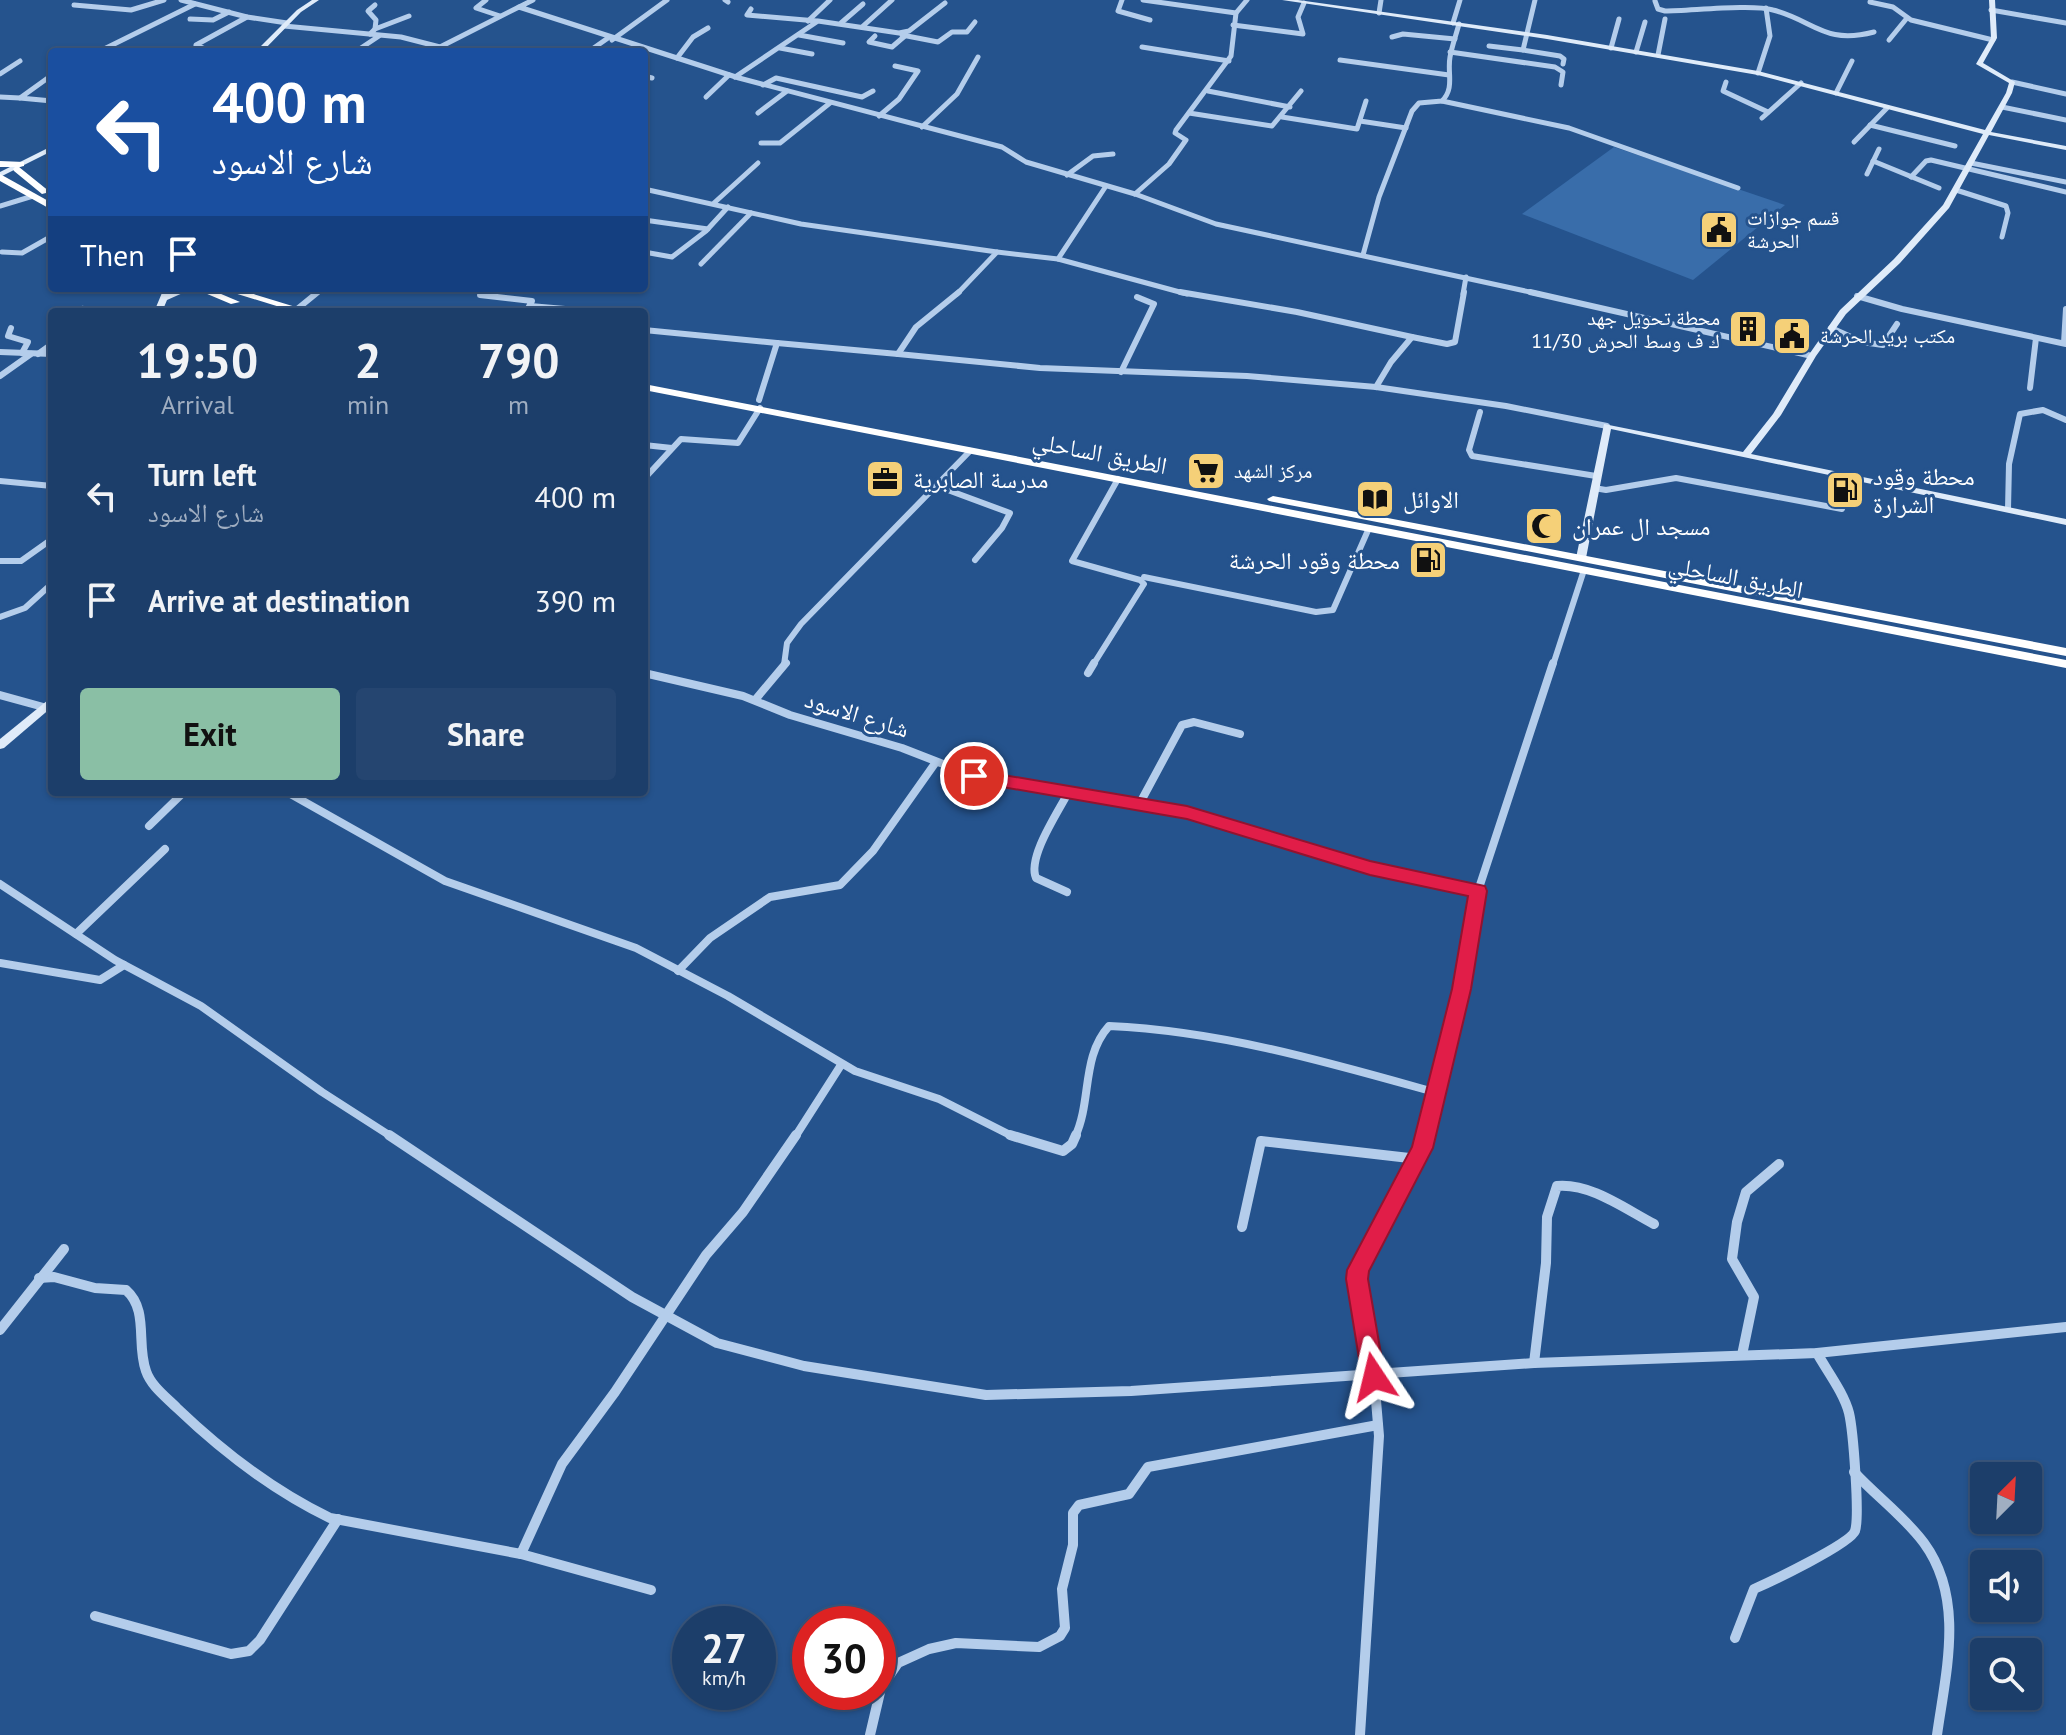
<!DOCTYPE html>
<meta charset="utf-8">
<style>
:root{--surface:#1c3e6a;--page:#254570;--text:#f1f3f6;--muted:#a0aec1;--line:#3a577e;--accent:#8abfa5}
body{margin:0;font-family:"PT Sans","Noto Naskh Arabic",sans-serif;background:var(--page);color:var(--text);height:100vh;display:flex;flex-direction:column;font-size:30px;white-space:nowrap}
*{box-sizing:border-box;margin:0}
p{font-size:26px;color:var(--muted)}
.icon{flex:none;width:44px;height:44px;fill:none;stroke:currentColor;stroke-width:2;stroke-linecap:round;stroke-linejoin:round}
.map{position:relative;flex:1;overflow:hidden}
.panel{position:absolute;left:48px;top:308px;width:600px;height:488px;display:flex;flex-direction:column;background:var(--surface);border-radius:8px;box-shadow:0 2px 6px #0004,0 0 0 2px var(--line)}
.panel>*{flex:none}
.hud{position:absolute;left:48px;top:48px;width:600px;height:244px;border-radius:8px;box-shadow:0 2px 6px #0004,0 0 0 2px var(--line);background:#1a4fa0;color:#fff;overflow:hidden}
.needle{width:52px;rotate:24deg}
.controls{position:absolute;left:1970px;top:1462px;display:grid;gap:16px}
.controls a{display:grid;place-items:center;width:72px;height:72px;border-radius:8px;background:var(--surface);box-shadow:0 2px 6px #0004,0 0 0 2px var(--line);font-size:40px}
.speed{position:absolute;left:672px;top:1606px;display:flex;gap:16px;font-size:40px;font-weight:700;text-align:center}
.speed>*{display:grid;place-content:center;width:104px;height:104px;border-radius:50%;background:var(--surface);box-shadow:0 2px 6px #0004,0 0 0 2px var(--line);line-height:1}
.speed small{font-size:20px;font-weight:400}
.speed .limit{border:12px solid #d22;background:#fff;color:#111}
.pin{position:absolute;display:grid;place-items:center;width:68px;height:68px;color:#fff;margin:-34px;border:4px solid #fff;border-radius:50%;box-shadow:0 2px 8px #0007}
.me{position:absolute;width:88px;margin:-44px;rotate:350deg;stroke-linejoin:round;filter:drop-shadow(0 0 6px #0008)}
.turn{display:flex;align-items:center;gap:28px;height:168px;padding:0 32px;font-size:36px}
.turn .icon{width:104px;height:104px;stroke-width:2.5}
.turn b{display:block;font-size:56px;line-height:68px}
.then{display:flex;align-items:center;height:76px;padding:0 32px;background:#0003;gap:16px;font-size:30px}
.eta{display:flex;justify-content:space-evenly;align-items:center;height:136px;text-align:center}
.eta b{font-size:48px;font-weight:600;line-height:56px}
.cta{display:flex;gap:16px;margin-top:auto;padding:16px 32px}
.cta a{flex:1;height:92px;border-radius:8px;background:var(--accent);color:#111;font-size:32px;font-weight:600;line-height:92px;text-align:center}
.cta a+a{background:var(--page);color:var(--text)}
ul{padding:0;list-style:none}
li{display:flex;align-items:center;gap:24px;height:104px;padding:0 32px}
li div{flex:1}
li b{display:block;font-size:30px}
li em{font-style:normal}
.map>svg:first-child{display:block}
</style>
<div class="map">
<svg width="2066" height="1735" viewBox="0 0 2066 1735">
<rect width="100%" height="100%" fill="#25538d"/>
<polygon fill="#396daa" points="1614,147 1785,205 1693,280 1522,214"/>
<g fill="none" stroke-linecap="round" stroke-linejoin="round">
<g stroke="#b4cdeb" stroke-width="5">
<polyline points="181,0 247,17 287,23"/>
<polyline points="486,0 476,8 500,16"/>
<polyline points="533,0 519,7 739,78 1002,147 1026,162 1135,194 1216,224 1539,294"/>
<polyline points="725,0 728,2"/>
<polyline points="1122,0 1118,11 1150,20"/>
<polyline points="1143,0 1236,13 1247,0"/>
<path d="M1655 1 1658 9 1665 11C1690 11 1752 4 1773 10 1815 21 1824 45 1874 32"/>
<polyline points="1870,2 1893,7 1911,20 1993,40"/>
<polyline points="74,5 131,10 164,0"/>
<polyline points="751,9 747,15 817,21"/>
<polyline points="1991,10 2066,23"/>
<polyline points="1379,13 1381,0"/>
<polyline points="190,19 213,20 229,12"/>
<polyline points="808,21 830,0"/>
<polyline points="841,23 863,4"/>
<polyline points="1453,23 1460,0"/>
<polyline points="1233,25 1303,34 1298,17 1304,3"/>
<polyline points="284,26 401,37 440,47"/>
<polyline points="862,27 892,0"/>
<polyline points="375,29 409,16"/>
<polyline points="370,34 375,29 376,20 368,11 375,5"/>
<polyline points="799,35 843,43"/>
<polyline points="902,35 938,42 952,32 967,32 975,22"/>
<polyline points="875,36 869,42 892,47 906,35"/>
<polyline points="1392,37 1403,34 1455,39"/>
<polyline points="612,40 667,0"/>
<polyline points="1889,40 1907,18"/>
<polyline points="1489,46 1523,50 1535,0"/>
<polyline points="1142,47 1229,61"/>
<polyline points="203,48 196,45 247,17"/>
<polyline points="780,48 812,54"/>
<polyline points="1611,48 1619,19"/>
<polyline points="1523,50 1560,56 1564,59 1563,64"/>
<polyline points="98,52 195,4"/>
<polyline points="355,52 379,36"/>
<polyline points="461,52 440,47 519,7"/>
<polyline points="588,52 608,38"/>
<polyline points="1450,52 1555,67 1563,72 1561,85"/>
<polyline points="1636,52 1645,22"/>
<polyline points="1658,55 1665,19"/>
<polyline points="677,58 693,37 708,28"/>
<polyline points="1340,60 1449,75"/>
<polyline points="1758,73 1770,36 1766,8"/>
<polyline points="0,74 20,61"/>
<polyline points="52,75 20,98 52,101"/>
<polyline points="644,76 652,78"/>
<polyline points="735,77 818,21 899,33 909,31 945,3"/>
<polyline points="1726,82 1723,91 1768,112"/>
<polyline points="2012,82 2066,94"/>
<polyline points="763,85 776,78 862,97 873,91"/>
<polyline points="1208,91 1290,107"/>
<polyline points="1836,93 1852,61"/>
<polyline points="0,97 20,98"/>
<polyline points="706,97 729,75"/>
<polyline points="1442,101 1569,128 1738,188"/>
<polyline points="2002,107 2066,120"/>
<polyline points="758,113 787,91"/>
<polyline points="1189,113 1272,126 1301,91"/>
<polyline points="879,116 899,99 918,71 895,66"/>
<polyline points="1282,117 1357,129 1366,101"/>
<polyline points="1762,118 1801,83"/>
<polyline points="1360,121 1406,128"/>
<polyline points="1870,125 1955,146"/>
<polyline points="922,127 957,94 978,57"/>
<polyline points="1854,142 1887,108"/>
<polyline points="761,143 780,143 830,103"/>
<polyline points="1873,161 1939,188"/>
<polyline points="1971,163 2066,182"/>
<polyline points="1867,174 1879,149"/>
<polyline points="1067,175 1093,156 1113,154"/>
<polyline points="1911,177 1926,161 1931,160 2066,192"/>
<polyline points="644,189 801,224 997,252 957,294"/>
<polyline points="1956,190 2006,206 2008,213 2002,237"/>
<polyline points="1135,194 1169,164 1186,140 1175,133 1176,130 1231,56 1236,13"/>
<polyline points="714,203 758,163"/>
<polyline points="0,206 33,196"/>
<polyline points="644,220 708,229"/>
<polyline points="2,252 22,253 52,236"/>
<polyline points="644,252 672,257 706,231 728,207"/>
<polyline points="997,252 1058,259 1187,294"/>
<path d="M1363 255 1379 197 1412 111 1419 103 1442 101C1455 88 1447 73 1450 57 1452 46 1456 35 1459 24"/>
<polyline points="1058,259 1106,186"/>
<polyline points="701,264 751,213"/>
<polyline points="315,294 322,288"/>
<polyline points="1463,294 1466,277"/>
</g>
<g stroke="#b4cdeb" stroke-width="6">
<polyline points="1180,292 1297,312 1412,337 1391,362 1376,387"/>
<polyline points="1530,292 1812,356"/>
<polyline points="480,295 532,301 526,312"/>
<polyline points="1857,296 1902,309 2066,344"/>
<polyline points="530,306 565,309"/>
<polyline points="296,310 318,292"/>
<polyline points="81,312 83,309"/>
<polyline points="11,328 8,336 28,342 22,353"/>
<polyline points="1831,328 1862,342 1883,345 1897,324"/>
<polyline points="644,330 777,343"/>
<polyline points="1412,337 1447,344 1455,342 1464,292"/>
<polyline points="2064,343 2066,309"/>
<polyline points="0,352 52,354"/>
<polyline points="38,354 52,344"/>
<polyline points="898,354 1040,368 1247,376 1376,387 1506,406 1607,426"/>
<polyline points="1121,372 1154,304 1137,297"/>
<polyline points="0,376 31,354"/>
<polyline points="2030,388 2036,338"/>
<polyline points="759,400 777,343 898,354 916,327 959,292"/>
<polyline points="1480,412 1469,450 1472,456 1596,476"/>
<polyline points="644,445 672,448"/>
<polyline points="644,479 681,439 738,443 760,408"/>
<polyline points="0,481 52,486"/>
<polyline points="937,486 1010,513 1002,528 975,560"/>
<polyline points="1594,488 1606,490 1676,478 1842,509"/>
<polyline points="2008,509 2009,464 2020,414 2043,410 2066,420"/>
<polyline points="0,561 21,561 52,539"/>
<polyline points="1144,577 1316,612 1333,610 1369,528"/>
<polyline points="0,617 25,608 47,588"/>
<polyline points="784,665 787,643 801,624 970,451"/>
<polyline points="1093,665 1144,584 1140,580 1072,561 1118,479"/>
<polyline points="1553,665 1584,570"/>
</g>
<g stroke="#b4cdeb" stroke-width="8">
<polyline points="644,673 743,696 790,715 902,748 974,776 1187,813 1370,868 1478,891"/>
<polyline points="1088,673 1094,663"/>
<polyline points="0,695 47,708"/>
<polyline points="755,700 786,663"/>
<polyline points="287,792 445,881 636,948 728,996 855,1071 939,1099 1014,1137"/>
<polyline points="1140,803 1182,725 1194,722 1240,734"/>
<polyline points="149,826 184,792"/>
<polyline points="0,884 115,960 201,1006 322,1092 392,1137"/>
<path d="M1067 892 1036 878C1027 857 1059 811 1069 791"/>
<polyline points="76,934 165,849"/>
<polyline points="0,963 100,980 124,965"/>
<polyline points="678,971 710,938 770,897 840,885 873,851 936,762"/>
<polyline points="795,1137 841,1065"/>
<path d="M1075 1137C1092 1101 1081 1057 1109 1026 1221 1031 1327 1062 1434 1092"/>
<polyline points="1425,1137 1462,989 1478,891 1553,663"/>
</g>
<g stroke="#b4cdeb" stroke-width="10">
<polyline points="389,1135 632,1297 717,1343 804,1366 986,1395 1131,1391 1534,1363 1817,1353 2066,1327"/>
<polyline points="1010,1135 1063,1151 1072,1144 1076,1135"/>
<polyline points="1242,1227 1261,1141 1418,1159"/>
<path d="M39 1278 54 1277 95 1288 126 1290C149 1310 136 1344 146 1371 151 1386 166 1397 177 1408 223 1452 272 1490 330 1518L521 1554 562 1464 615 1392 706 1255 743 1212 796 1135"/>
<polyline points="0,1330 64,1249"/>
<polyline points="1742,1355 1754,1297 1732,1259 1737,1222 1746,1192 1779,1164"/>
<path d="M1534 1363 1546 1263 1547 1217 1557 1186C1591 1183 1625 1209 1654 1224"/>
<path d="M1854 1472C1876 1496 1904 1516 1924 1543 1965 1599 1946 1671 1937 1735"/>
<polyline points="521,1554 651,1590"/>
<polyline points="95,1616 231,1654 249,1651 260,1640 338,1519"/>
<path d="M1735 1638 1754 1589C1770 1582 1850 1544 1855 1531 1860 1516 1853 1430 1849 1413 1844 1393 1827 1371 1817 1353"/>
<polyline points="870,1735 881,1688 898,1663 929,1649 956,1643 1039,1647 1060,1636 1065,1628 1062,1589 1073,1545 1073,1513 1079,1505 1129,1494 1148,1467 1378,1425"/>
<polyline points="1360,1735 1379,1436 1374,1377 1357,1279 1358,1270 1422,1148 1425,1135"/>
</g>
<g fill="#dfebf9" fill-rule="evenodd">
<polygon points="312,0 319,0 301,12 262,52 255,52 297,10"/>
<polygon points="1282,0 1298,0 1547,35 1758,71 1985,130 2006,93 2009,83 1976,64 1991,38 1989,0 1995,0 1997,38 1983,63 2015,82 2012,93 1991,132 2066,146 2066,150 1989,135 1949,208 1900,263 1846,314 1816,356 1781,415 1751,454 2066,519 2066,525 1611,429 1586,558 1581,561 1578,560 1576,558 1604,424 1743,452 1773,414 1808,356 1840,310 1894,259 1943,205 1983,134 1758,75 1547,39"/>
<polygon points="52,146 52,151 0,177 0,172"/>
<polygon points="164,288 172,288 169,294 183,288 194,288 167,300 162,312 154,312"/>
<polygon points="52,699 52,707 4,748 0,749 0,739 48,700"/>
</g>
<g fill="#fff" fill-rule="evenodd">
<polygon points="0,161 24,162 24,166 19,167 50,192 42,194 14,171 13,169 15,167 0,167"/>
<polygon points="0,174 52,203 52,210 0,181"/>
<polygon points="193,288 207,288 240,302 231,304"/>
<polygon points="218,288 234,288 312,312 296,312"/>
<polygon points="644,384 2066,660 2066,668 644,390"/>
<polygon points="1273,496 2066,648 2066,656 1269,501 1267,499"/>
</g>
</g>
<polygon fill="#e11d48" stroke="#92132f" stroke-width="2" points="974,770 1187,806 1370,861 1485,886 1487,891 1471,989 1433,1148 1369,1271 1368,1279 1385,1377 1382,1384 1374,1388 1365,1384 1362,1377 1346,1279 1347,1270 1412,1147 1452,989 1468,896 1370,875 1187,819 968,781 966,776"/>
<defs>
<symbol id="civic-square" viewBox="-11 -11 22 22"><rect x="-9" y="-9" width="18" height="18" rx="4" fill="#f5d078" stroke="#25538d"/><path d="M-.6-6.5H3V-4.5H.6V-3L4-1V1h2V6H-6V1h2V-1L-.6-3ZM-1.2 2.5V6h2.4V2.5Z" fill="#111"/></symbol>
<symbol id="building-square" viewBox="-11 -11 22 22"><rect x="-9" y="-9" width="18" height="18" rx="4" fill="#f5d078" stroke="#25538d"/><path d="M-4-6H4V6H1V3H-1V6H-4ZM-2.5-4.3h1.7v1.8h-1.7ZM.8-4.3h1.7v1.8H.8ZM-2.5-1h1.7V.8h-1.7ZM.8-1h1.7V.8H.8Z" fill="#111"/></symbol>
<symbol id="supermarket-square" viewBox="-11 -11 22 22"><rect x="-9" y="-9" width="18" height="18" rx="4" fill="#f5d078" stroke="#25538d"/><path d="M-6-5.5h2.5l.6 2H6L4.5 2H-2.5L-4.4-4H-6ZM-1.5 3.2a1.3 1.3 0 1 0 .1 0ZM3 3.2a1.3 1.3 0 1 0 .1 0Z" fill="#111"/></symbol>
<symbol id="office-square" viewBox="-11 -11 22 22"><rect x="-9" y="-9" width="18" height="18" rx="4" fill="#f5d078" stroke="#25538d"/><path d="M-6-3h4V-5.5h4V-3h4V5H-6ZM-1-4.5V-3h2v-1.5ZM-6 0V1H6V0Z" fill="#111"/></symbol>
<symbol id="fuel-square" viewBox="-11 -11 22 22"><rect x="-9" y="-9" width="18" height="18" rx="4" fill="#f5d078" stroke="#25538d"/><path d="M-5.5-6h7V0h2V4h1.3V-2.5L3-4.5l.8-.8L6-3V5H2.5V1h-1V6h-7ZM-4.2-4.7v3.2H.2V-4.7Z" fill="#111"/></symbol>
<symbol id="library-square" viewBox="-11 -11 22 22"><rect x="-9" y="-9" width="18" height="18" rx="4" fill="#f5d078" stroke="#25538d"/><path d="M-6-4Q-3-5.5-.7-3.5V5Q-3 3-6 4ZM6-4Q3-5.5 .7-3.5V5Q3 3 6 4Z" fill="#111"/></symbol>
<symbol id="mosque-square" viewBox="-11 -11 22 22"><rect x="-9" y="-9" width="18" height="18" rx="4" fill="#f5d078" stroke="#25538d"/><path d="M3.5-4.9A6 6 0 1 0 3.5 4.9A5 5 0 1 1 3.5-4.9Z" fill="#111"/></symbol>
</defs>
<g fill-rule="evenodd">
<use href="#civic-square" x="1697" y="208" width="44" height="44"/>
<use href="#building-square" x="1726" y="307" width="44" height="44"/>
<use href="#civic-square" x="1770" y="314" width="44" height="44"/>
<use href="#supermarket-square" x="1184" y="449" width="44" height="44"/>
<use href="#office-square" x="863" y="457" width="44" height="44"/>
<use href="#fuel-square" x="1823" y="468" width="44" height="44"/>
<use href="#library-square" x="1353" y="477" width="44" height="44"/>
<use href="#mosque-square" x="1522" y="504" width="44" height="44"/>
<use href="#fuel-square" x="1406" y="538" width="44" height="44"/>
</g>
<g text-anchor="middle" dominant-baseline="central" stroke-width="6" stroke-linejoin="round" paint-order="stroke">
<g font-size="20" fill="#fff" stroke="#25538d" text-anchor="start">
<text x="1747" y="218">قسم جوازات<tspan x="1747" dy="23">الحرشة</tspan></text>
<text x="1720" y="318" text-anchor="end">محطة تحويل جهد<tspan x="1720" dy="23">11/30 ك ف وسط الحرش</tspan></text>
<text x="1820" y="336">مكتب بريد الحرشة</text>
<text x="1234" y="471">مركز الشهد</text>
</g>
<g font-size="24" fill="#fff" stroke="#25538d">
<text transform="translate(1100 453) rotate(11)">الطريق الساحلي</text>
<text transform="translate(1736 577) rotate(11)">الطريق الساحلي</text>
<text transform="translate(857 714) rotate(17)">شارع الاسود</text>
</g>
<g font-size="24" fill="#fff" stroke="#25538d" text-anchor="start">
<text x="1873" y="476">محطة وقود<tspan x="1873" dy="28">الشرارة</tspan></text>
<text x="913" y="479">مدرسة الصابرية</text>
<text x="1403" y="499">الاوائل</text>
<text x="1572" y="526">مسجد ال عمران</text>
<text x="1400" y="560" text-anchor="end">محطة وقود الحرشة</text>
</g>
</g>
</svg>
<div class="controls">
<a><svg class="needle" viewBox="-14 -14 28 28"><path d="M0-13l5 13h-10z" fill="#e53935"/><path d="M0 13l5-13h-10z" fill="#a0aec1"/></svg></a>
<a><svg class="icon" aria-label="sound" viewBox="0 0 24 24"><path d="M4 9h4l5-4v14l-5-4H4zM17 9q2 3 0 6"/></svg></a>
<a><svg class="icon" aria-label="search" viewBox="0 0 24 24"><circle cx="10" cy="10" r="6"/><path d="M15 15l6 6"/></svg></a>
</div>
<div class="speed"><div>27<small>km/h</small></div><div class="limit">30</div></div>
<div class="pin" style="left:974px;top:776px;background:#d93025"><svg class="icon" aria-label="arrive" viewBox="0 0 24 24"><path d="M6 21V4h12l-3 4 3 4H6"/></svg></div>
<svg class="me" style="left:1374px;top:1377px" viewBox="-20 -20 40 40"><path d="M0-17L14 15 0 8-14 15z" fill="#e11d48" stroke="#fff" stroke-width="4"/></svg>
<div class="hud">
<div class="turn"><svg class="icon" aria-label="left" viewBox="0 0 24 24"><path d="M17 20v-9H6M10 6l-5 5 5 5"/></svg><div><b>400 m</b>شارع الاسود</div></div>
<div class="then">Then<svg class="icon" aria-label="arrive" viewBox="0 0 24 24"><path d="M6 21V4h12l-3 4 3 4H6"/></svg></div>
</div>
<section class="panel">
<div class="eta">
<div><b>19:50</b><p>Arrival</p></div>
<div><b>2</b><p>min</p></div>
<div><b>790</b><p>m</p></div>
</div>
<ul>
<li><svg class="icon" aria-label="left" viewBox="0 0 24 24"><path d="M17 20v-9H6M10 6l-5 5 5 5"/></svg><div><b>Turn left</b><p>شارع الاسود</p></div><em>400 m</em></li>
<li><svg class="icon" aria-label="arrive" viewBox="0 0 24 24"><path d="M6 21V4h12l-3 4 3 4H6"/></svg><div><b>Arrive at destination</b></div><em>390 m</em></li>
</ul>
<div class="cta"><a>Exit</a><a>Share</a></div>
</section>
</div>
